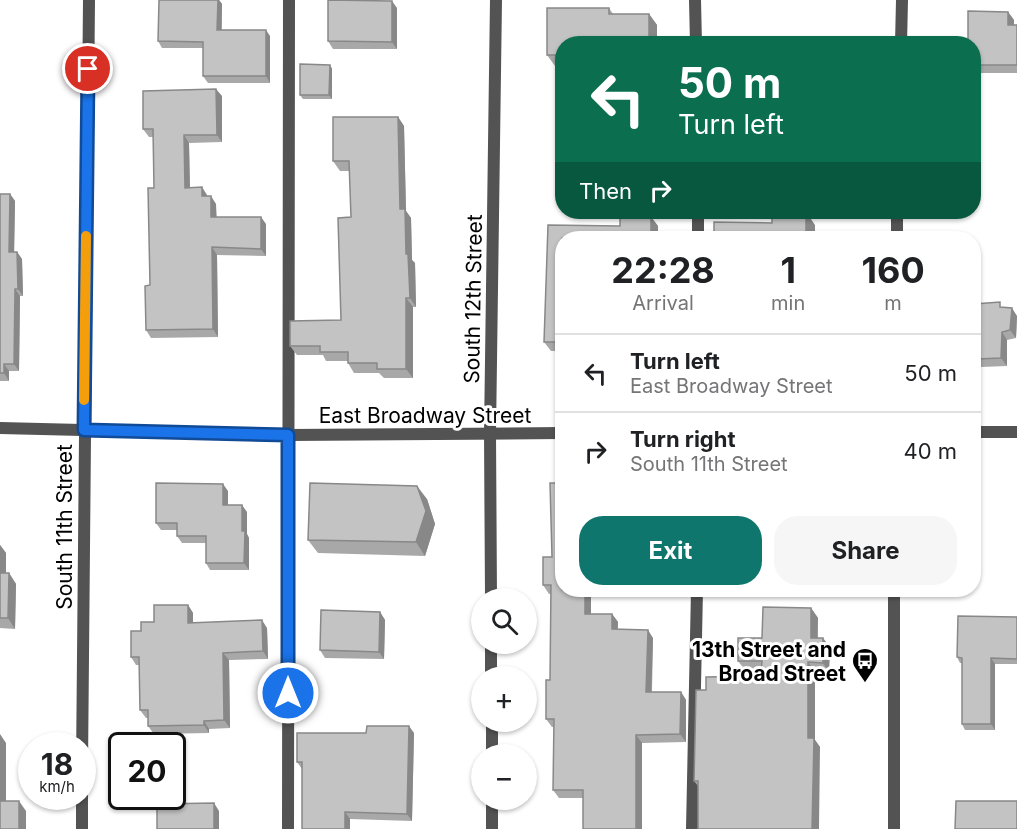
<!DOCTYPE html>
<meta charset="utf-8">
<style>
:root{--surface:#fff;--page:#f6f6f6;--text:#202124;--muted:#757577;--line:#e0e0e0;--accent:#0f766e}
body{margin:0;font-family:Inter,sans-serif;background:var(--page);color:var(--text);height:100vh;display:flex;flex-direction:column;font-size:22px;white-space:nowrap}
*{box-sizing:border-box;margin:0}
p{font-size:20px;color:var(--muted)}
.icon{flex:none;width:33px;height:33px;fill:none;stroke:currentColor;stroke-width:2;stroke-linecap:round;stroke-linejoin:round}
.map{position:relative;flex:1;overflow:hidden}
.side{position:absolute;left:555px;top:231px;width:426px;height:366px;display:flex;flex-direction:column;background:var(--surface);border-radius:24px;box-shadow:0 2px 4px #0004}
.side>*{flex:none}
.banner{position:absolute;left:555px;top:36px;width:426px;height:183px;border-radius:24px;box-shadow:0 2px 4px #0004;background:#0b6e4f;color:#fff;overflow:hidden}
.tools{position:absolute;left:471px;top:588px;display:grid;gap:12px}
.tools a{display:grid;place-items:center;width:66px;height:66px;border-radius:50%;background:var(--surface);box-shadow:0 2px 4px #0004;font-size:30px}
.speed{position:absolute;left:18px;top:732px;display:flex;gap:12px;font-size:30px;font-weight:700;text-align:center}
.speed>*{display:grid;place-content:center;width:78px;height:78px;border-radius:50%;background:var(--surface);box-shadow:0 2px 4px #0004;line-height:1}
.speed small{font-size:15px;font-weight:400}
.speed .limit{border:3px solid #111;border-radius:9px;background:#fff;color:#111}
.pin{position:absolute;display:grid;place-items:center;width:51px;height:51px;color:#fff;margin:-26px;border:3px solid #fff;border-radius:50%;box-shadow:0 2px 6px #0007}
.me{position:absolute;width:66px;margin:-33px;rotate:0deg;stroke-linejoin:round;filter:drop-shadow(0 0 4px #0008)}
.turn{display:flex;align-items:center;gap:21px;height:126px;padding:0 24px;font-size:27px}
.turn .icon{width:78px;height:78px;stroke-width:2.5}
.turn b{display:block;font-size:42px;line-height:51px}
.then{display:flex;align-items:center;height:57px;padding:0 24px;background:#0003;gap:12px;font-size:22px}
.eta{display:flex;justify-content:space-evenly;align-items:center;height:102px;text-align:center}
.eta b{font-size:36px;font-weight:700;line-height:42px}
.action{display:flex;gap:12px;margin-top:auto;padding:12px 24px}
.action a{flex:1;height:69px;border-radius:24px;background:var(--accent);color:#fff;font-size:24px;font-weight:700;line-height:69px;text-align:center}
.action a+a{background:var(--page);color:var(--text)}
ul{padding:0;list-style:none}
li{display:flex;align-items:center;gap:18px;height:78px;padding:0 24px;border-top:2px solid var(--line)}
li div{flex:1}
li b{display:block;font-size:22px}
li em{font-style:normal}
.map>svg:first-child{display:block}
</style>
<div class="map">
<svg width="1017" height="829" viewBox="0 0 1017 829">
<rect width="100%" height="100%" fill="#fff"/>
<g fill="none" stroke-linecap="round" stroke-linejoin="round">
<g stroke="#535353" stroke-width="12">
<polyline points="695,0 696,44"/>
<polyline points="698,212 698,238"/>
<polyline points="288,829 289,0"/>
<polyline points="692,829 697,590"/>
</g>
<g stroke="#535353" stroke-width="12">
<polyline points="901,44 902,0"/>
<polyline points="897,238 897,212"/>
<polyline points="0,428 288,435 562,433"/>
<polyline points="974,432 1017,432"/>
<polyline points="894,590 894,829"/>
<polyline points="491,598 490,433 496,0"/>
<polyline points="491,644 491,676"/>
<polyline points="492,722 492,754"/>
<polyline points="82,766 89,0"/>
<polyline points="492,800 492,829"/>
<polyline points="82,829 82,796"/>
</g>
</g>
<g fill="#a8a8a8">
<polygon points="159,0 219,0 222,4 222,30 270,36 270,83 208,83 203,76 203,48 162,48 158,41"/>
<polygon points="397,8 397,49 333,49 328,41"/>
<polygon points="547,8 609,8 613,14 649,14 657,25 657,44 562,44 562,102 556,92 556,66 555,66 547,55"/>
<polygon points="1008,12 1014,20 1014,25 1017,25 1017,73 974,73 974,44"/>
<polygon points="330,65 332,69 332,99 303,99 300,95"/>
<polygon points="222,96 222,142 189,143 190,188 207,195 207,196 216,204 216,217 266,224 266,256 217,255 218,337 151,338 146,330 150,285 154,188 153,137 149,137 143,129"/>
<polygon points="398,117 404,126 406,211 411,218 412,260 415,263 416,307 413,307 413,378 384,378 379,373 354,373 348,363 348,361 326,361 323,355 297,355 290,346 341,320 351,217 350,171 340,171 333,161"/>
<polygon points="0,194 10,194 15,201 14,252 17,252 22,259 23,296 20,296 19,371 9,371 9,381 0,381"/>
<polygon points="651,217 658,226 658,238 562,238 562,351 551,351 544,342 548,225 620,226 620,218"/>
<polygon points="974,304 1004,308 1017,316 1016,338 1007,340 1007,366 981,367 977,361 974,361"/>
<polygon points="228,491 228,505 247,512 247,534 249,538 249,570 210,570 206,563 206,543 182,543 177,536 177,530 161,530 156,523"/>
<polygon points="427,499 435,524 425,556 318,553 308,540"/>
<polygon points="0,545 6,553 6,573 9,573 16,584 15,629 0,628"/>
<polygon points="543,557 591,590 591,614 612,614 618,622 618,629 653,638 652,692 681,692 686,700 686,742 642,743 642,829 583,829 583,798 559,798 553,790 554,727 552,727 546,719 550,680 551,594 549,594 543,585"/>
<polygon points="188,605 193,613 193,623 267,628 268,659 229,660 230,728 209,729 209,733 154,734 148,726 148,718 146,718 140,710 139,665 136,665 131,657 141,631 154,622"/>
<polygon points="811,608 818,618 818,638 830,647 829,672 815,672 815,740 820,747 698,786 694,781 706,690 761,676 761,671 745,670 738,661 762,638"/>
<polygon points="380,612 385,620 384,659 325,658 320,650"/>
<polygon points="1017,617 1017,664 995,664 995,730 965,730 962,724 962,663 960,663 957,657"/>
<polygon points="414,733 412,821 350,819 350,829 302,829 302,769 297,762"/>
</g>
<g fill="#888">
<polygon points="218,0 219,0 222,4 221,36 217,30"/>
<polygon points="392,1 397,8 397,49 392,42"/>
<polygon points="1008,12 1014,20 1014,33 1008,25"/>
<polygon points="649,14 657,25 657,44 649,44"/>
<polygon points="266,30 270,36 270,83 266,76"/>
<polygon points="330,65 332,69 332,99 329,95"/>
<polygon points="216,89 222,96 222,142 217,135"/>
<polygon points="398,117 404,126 406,211 411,218 412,260 415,263 416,307 410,298 406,254 400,209"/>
<polygon points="184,135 189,143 190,195 185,188"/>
<polygon points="202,187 207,195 208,204 202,196"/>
<polygon points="10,194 15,201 14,259 9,252"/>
<polygon points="211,196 216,204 217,224 211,217"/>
<polygon points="806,212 815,225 815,238 806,238"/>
<polygon points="261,217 266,224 266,256 261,249"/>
<polygon points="651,217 658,226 658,238 651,238"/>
<polygon points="212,247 217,255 218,337 213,329"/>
<polygon points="17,252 22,259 23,296 18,289"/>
<polygon points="15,289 20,296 19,371 14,364"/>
<polygon points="406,298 413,307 413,378 406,369"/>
<polygon points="1012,308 1017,316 1016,338 1010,330"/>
<polygon points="1002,332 1007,340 1007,366 1001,358"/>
<polygon points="4,364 9,371 9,381 4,373"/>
<polygon points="223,484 228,491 228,512 223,505"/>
<polygon points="417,486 427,499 435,524 425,556 416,542"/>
<polygon points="242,505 247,512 247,534 249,538 249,570 244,563 242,531"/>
<polygon points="0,545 6,553 6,584 0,575"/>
<polygon points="9,573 16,584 15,629 8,618"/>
<polygon points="585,590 591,590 591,622 585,614"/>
<polygon points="188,605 193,613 193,631 188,623"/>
<polygon points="811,608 818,618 817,647 811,638"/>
<polygon points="380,612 385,620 384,659 379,652"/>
<polygon points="612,614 618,622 617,637 612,629"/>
<polygon points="262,620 267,628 268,659 263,651"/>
<polygon points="648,630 653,638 651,701 646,692"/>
<polygon points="823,638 830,647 829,672 823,663"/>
<polygon points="223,653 229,660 230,728 224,720"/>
<polygon points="991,658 995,664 995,730 991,724"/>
<polygon points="808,662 815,672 815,740 820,747 819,829 812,829 808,738"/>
<polygon points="681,692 686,700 686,742 680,734"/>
<polygon points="204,721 209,729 209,733 204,725"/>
<polygon points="409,726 414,733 412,821 407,814"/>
<polygon points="0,734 6,743 6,811 0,802"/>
<polygon points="636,735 642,743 642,829 636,829"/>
<polygon points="19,801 26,811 26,829 19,829"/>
<polygon points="214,803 219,811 219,829 214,829"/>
<polygon points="345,812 350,819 350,829 345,829"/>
</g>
<g fill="#c3c3c3" stroke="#888" stroke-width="1.5">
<polygon points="159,0 218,0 217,30 266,30 266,76 203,76 203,42 158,41"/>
<polygon points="328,0 392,1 392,42 328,41"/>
<polygon points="547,8 609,8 609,14 649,14 649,44 562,44 562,92 556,92 556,55 547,55"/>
<polygon points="968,11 1008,12 1008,25 1017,25 1017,65 974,65 974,44 968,44"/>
<polygon points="300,64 330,65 329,95 300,95"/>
<polygon points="216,89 217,135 184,135 185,188 202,187 202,196 211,196 211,217 261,217 261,249 212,247 213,329 146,330 145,286 150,285 148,188 154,188 153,129 143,129 143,91"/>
<polygon points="333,117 398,117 400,209 405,209 406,254 408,254 410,298 406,298 406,369 377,369 377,363 348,363 348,352 320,352 320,346 290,346 290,321 341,320 338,218 351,217 349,161 333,161"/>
<polygon points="0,194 10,194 9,252 17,252 18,289 15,289 14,364 4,364 4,373 0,373"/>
<polygon points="772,212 806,212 806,238 714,238 714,222 772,223"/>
<polygon points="651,217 651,238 562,238 562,342 544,342 548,225 620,226 620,218"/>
<polygon points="1000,302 1000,307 1012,308 1010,330 1002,332 1001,358 976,359 976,352 974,353 974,304"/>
<polygon points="156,483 223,484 223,505 242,505 242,531 245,531 244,563 206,563 206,536 177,536 177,523 156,523"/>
<polygon points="310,483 417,486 426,511 416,542 308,540"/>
<polygon points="550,483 562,483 562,590 585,590 585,614 612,614 612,629 648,630 646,692 681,692 680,734 636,735 636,829 583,829 583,790 553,790 554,719 546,719 546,680 550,680 551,585 543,585 543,557 552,557"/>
<polygon points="0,573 9,573 8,618 0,618"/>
<polygon points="154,605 188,605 188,623 262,620 263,651 223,653 224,720 204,721 204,725 148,726 148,710 140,710 139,657 131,657 131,631 141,631 141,622 154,622"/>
<polygon points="763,607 811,608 811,638 823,638 823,663 808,662 808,738 814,738 812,829 698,829 698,781 694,781 696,690 706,690 706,677 761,676 762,661 738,661 738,638 762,638"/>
<polygon points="321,610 380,612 379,652 320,650"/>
<polygon points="958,616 1017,617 1017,659 991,658 991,724 962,724 962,658 957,657"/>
<polygon points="367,726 409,726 407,814 345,812 345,829 302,829 302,762 297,762 297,733 366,733"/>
<rect x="0" y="801" width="19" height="28"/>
<polygon points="956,801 1017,801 1017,829 955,829"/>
<polygon points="214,803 214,829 157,829 157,804"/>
</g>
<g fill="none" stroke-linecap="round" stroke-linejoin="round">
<defs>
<polyline id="route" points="88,69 84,430 288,435 288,693"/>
</defs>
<use href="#route" stroke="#114b97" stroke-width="15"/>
<use href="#route" stroke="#1a73e8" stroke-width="10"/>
<polyline stroke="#f59e0b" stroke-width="10" points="84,400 86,236"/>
</g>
<defs>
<symbol id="bus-pin" viewBox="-11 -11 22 30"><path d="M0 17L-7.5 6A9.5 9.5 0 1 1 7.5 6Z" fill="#000" stroke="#fff"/><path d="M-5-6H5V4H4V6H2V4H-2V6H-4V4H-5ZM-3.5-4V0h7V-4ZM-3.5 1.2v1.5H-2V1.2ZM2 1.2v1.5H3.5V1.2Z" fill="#fff"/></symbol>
</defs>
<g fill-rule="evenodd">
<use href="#bus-pin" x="850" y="646" width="30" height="40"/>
</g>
<g text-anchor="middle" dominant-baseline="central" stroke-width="6" stroke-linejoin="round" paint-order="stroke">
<g font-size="21" fill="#000" stroke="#fff">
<text transform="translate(473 299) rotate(-89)">South 12th Street</text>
<text x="425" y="415">East Broadway Street</text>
<text transform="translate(64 527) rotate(-90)">South 11th Street</text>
</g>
<g font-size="21" font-weight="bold" fill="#000" stroke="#fff" text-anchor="end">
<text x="846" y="649">13th Street and<tspan x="846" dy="24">Broad Street</tspan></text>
</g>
</g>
</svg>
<div class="tools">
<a><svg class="icon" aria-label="search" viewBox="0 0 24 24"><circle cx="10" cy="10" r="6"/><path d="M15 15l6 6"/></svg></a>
<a>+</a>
<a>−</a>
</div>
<div class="speed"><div>18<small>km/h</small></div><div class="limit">20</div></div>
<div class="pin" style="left:88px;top:69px;background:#d93025"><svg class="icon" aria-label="arrive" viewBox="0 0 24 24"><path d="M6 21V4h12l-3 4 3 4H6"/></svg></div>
<svg class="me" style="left:288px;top:693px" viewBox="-20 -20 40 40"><circle r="17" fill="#1a73e8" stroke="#fff" stroke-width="3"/><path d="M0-11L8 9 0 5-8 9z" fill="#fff"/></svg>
<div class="banner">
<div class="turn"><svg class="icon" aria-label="left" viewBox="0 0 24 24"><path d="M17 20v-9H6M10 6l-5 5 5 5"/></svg><div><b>50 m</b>Turn left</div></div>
<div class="then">Then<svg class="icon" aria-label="right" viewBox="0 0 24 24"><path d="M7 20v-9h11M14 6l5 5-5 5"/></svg></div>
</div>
<section class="side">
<div class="eta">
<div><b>22:28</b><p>Arrival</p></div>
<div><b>1</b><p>min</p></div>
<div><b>160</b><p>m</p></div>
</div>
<ul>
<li><svg class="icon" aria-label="left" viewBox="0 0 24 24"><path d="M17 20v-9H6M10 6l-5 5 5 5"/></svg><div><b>Turn left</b><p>East Broadway Street</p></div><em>50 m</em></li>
<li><svg class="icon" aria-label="right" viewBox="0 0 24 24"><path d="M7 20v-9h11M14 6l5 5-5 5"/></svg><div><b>Turn right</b><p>South 11th Street</p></div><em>40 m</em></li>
</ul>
<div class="action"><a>Exit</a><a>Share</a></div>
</section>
</div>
